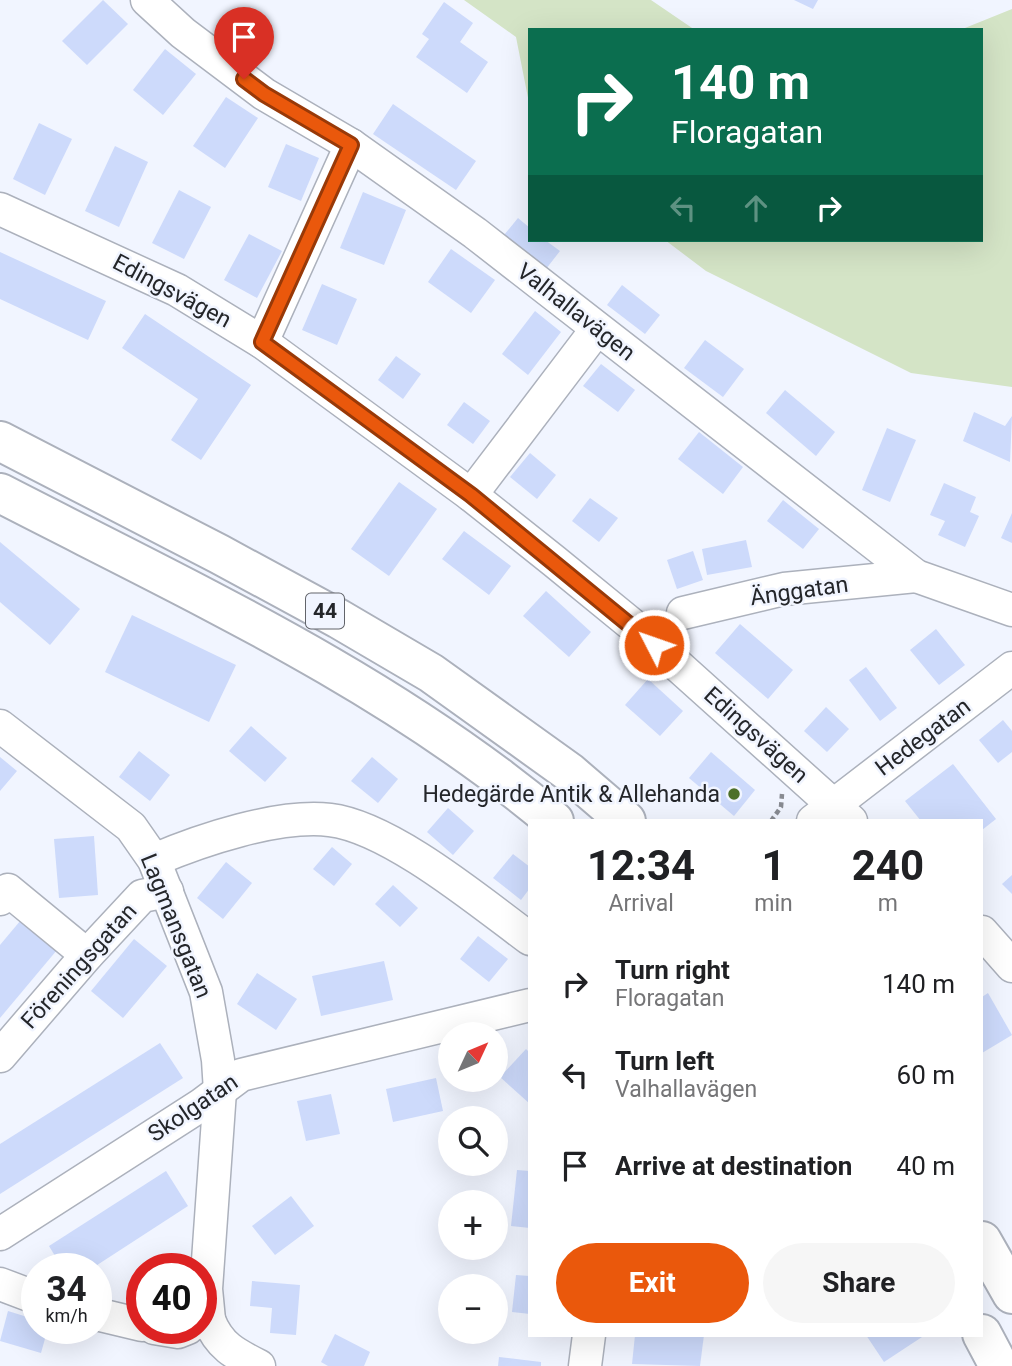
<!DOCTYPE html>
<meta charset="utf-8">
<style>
:root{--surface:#fff;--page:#f6f6f6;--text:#202124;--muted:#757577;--accent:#ea580c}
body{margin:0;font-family:Roboto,sans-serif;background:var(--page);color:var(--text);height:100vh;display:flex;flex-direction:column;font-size:26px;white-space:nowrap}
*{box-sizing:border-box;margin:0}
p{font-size:23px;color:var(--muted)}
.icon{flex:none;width:38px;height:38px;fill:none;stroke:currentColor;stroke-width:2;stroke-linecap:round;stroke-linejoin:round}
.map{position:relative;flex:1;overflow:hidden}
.drawer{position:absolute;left:528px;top:819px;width:455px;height:518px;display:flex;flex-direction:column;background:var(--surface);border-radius:0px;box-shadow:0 7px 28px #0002}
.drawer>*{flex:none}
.guide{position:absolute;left:528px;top:28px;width:455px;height:214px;border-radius:0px;box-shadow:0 7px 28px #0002;background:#0b6e4f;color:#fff;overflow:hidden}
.needle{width:46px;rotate:46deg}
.controls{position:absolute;left:438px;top:1022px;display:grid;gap:14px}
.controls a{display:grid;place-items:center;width:70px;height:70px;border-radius:50%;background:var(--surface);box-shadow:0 7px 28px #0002;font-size:35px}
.speed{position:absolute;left:21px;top:1253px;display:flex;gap:14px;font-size:35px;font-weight:700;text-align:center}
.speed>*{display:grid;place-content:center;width:91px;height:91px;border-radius:50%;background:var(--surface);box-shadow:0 7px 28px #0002;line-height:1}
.speed small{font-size:18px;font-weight:400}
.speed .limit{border:10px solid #d22;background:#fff;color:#111}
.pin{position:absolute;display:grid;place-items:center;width:60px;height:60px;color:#fff;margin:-72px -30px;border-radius:50% 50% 50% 0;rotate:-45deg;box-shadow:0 0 7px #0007}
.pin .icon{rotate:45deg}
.me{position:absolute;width:77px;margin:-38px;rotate:311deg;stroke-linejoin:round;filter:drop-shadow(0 0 5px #0008)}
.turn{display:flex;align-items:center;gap:24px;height:147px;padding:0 28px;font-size:32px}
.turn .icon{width:91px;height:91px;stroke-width:2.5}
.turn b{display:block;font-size:49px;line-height:60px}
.lanes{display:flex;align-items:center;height:66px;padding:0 28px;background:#0003;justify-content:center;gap:35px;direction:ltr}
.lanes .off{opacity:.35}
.eta{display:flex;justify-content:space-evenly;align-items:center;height:119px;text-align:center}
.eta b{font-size:42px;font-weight:700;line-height:49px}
.cta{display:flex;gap:14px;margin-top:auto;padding:14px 28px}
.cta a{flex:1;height:80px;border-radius:42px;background:var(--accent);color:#fff;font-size:28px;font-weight:700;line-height:80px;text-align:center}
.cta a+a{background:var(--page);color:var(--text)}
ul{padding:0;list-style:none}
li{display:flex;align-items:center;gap:21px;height:91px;padding:0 28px}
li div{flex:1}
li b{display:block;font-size:26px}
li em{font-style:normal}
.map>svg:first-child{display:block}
</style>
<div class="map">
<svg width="1012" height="1366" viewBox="0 0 1012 1366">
<rect width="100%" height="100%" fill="#f1f5ff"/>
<g fill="#d4e4c6">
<polygon points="464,0 651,0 695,30 530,30 530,108 516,37"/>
<polygon points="1012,9 1012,387 911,373 706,271 665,240 982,240 982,30 960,30"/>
</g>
<g fill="#cddafb">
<polygon points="103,0 128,24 87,65 62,41"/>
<polygon points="794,0 818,0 813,9"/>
<polygon points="444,2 473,23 460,42 488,62 467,93 416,57 429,39 422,34"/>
<polygon points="165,49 196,74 163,115 133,90"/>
<polygon points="226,97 258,118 225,168 193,146"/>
<polygon points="393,104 476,161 456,190 373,134"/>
<polygon points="39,123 72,139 45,195 13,179"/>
<polygon points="286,144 319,158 301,201 268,187"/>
<polygon points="115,146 148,162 119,227 85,211"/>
<polygon points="179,190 211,207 184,259 152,243"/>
<polygon points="363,192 406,210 384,265 340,248"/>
<polygon points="518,218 530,228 530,240 545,240 560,251 546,269 504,235"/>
<polygon points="249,234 282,251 257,298 224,280"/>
<polygon points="451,249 495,280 471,313 428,282"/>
<polygon points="0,252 106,301 88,340 0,299"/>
<polygon points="322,284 357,299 337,345 302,330"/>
<polygon points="622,285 660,315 645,334 607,305"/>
<polygon points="535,311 561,332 528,375 502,354"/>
<polygon points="145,314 251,385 201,460 171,440 198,399 122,348"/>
<polygon points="705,340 744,369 723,397 684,368"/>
<polygon points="396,356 421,374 403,399 378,380"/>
<polygon points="601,364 635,390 618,412 583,386"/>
<polygon points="785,390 835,432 816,456 766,413"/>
<polygon points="464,402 490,421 473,444 447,425"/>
<polygon points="974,412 1005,426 1012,416 1010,462 963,441"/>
<polygon points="887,428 916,440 890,502 862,490"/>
<polygon points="699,432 743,467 723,494 678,459"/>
<polygon points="530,453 556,475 537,499 510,477"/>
<polygon points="399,482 437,509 389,576 351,549"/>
<polygon points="944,483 976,497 970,512 979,516 965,547 938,535 945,521 930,515"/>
<polygon points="590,498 618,518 599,542 572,521"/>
<polygon points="783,500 819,529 803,549 767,521"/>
<polygon points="1012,513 1012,543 1001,538"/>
<polygon points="464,531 511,566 489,595 442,559"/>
<polygon points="746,540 752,567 707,575 702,549"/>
<polygon points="0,542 80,609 50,645 0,602"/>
<polygon points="693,551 703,580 677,589 667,560"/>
<polygon points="546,591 591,632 569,657 523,616"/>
<polygon points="132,615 236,665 209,722 105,672"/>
<polygon points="740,624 793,670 768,699 715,653"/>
<polygon points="936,629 965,665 939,685 910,650"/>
<polygon points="866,667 897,708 880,721 849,680"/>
<polygon points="648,679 683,711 660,736 625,705"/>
<polygon points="826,707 849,729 827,752 804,731"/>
<polygon points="1003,720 1012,731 1012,752 998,763 979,740"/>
<polygon points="251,726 287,758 265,782 229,751"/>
<polygon points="139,751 170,775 150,801 119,777"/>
<polygon points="711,752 755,790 734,816 689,778"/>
<polygon points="0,757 17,771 0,791"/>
<polygon points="372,757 398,779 378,803 351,781"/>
<polygon points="953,764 996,819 982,830 982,821 921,821 905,801"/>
<polygon points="448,808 474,831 453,855 427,832"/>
<polygon points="94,836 98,895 59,898 54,839"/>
<polygon points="332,847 352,864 334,886 313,869"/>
<polygon points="513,854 530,867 530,888 521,900 493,878"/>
<polygon points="226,862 252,883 223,919 197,898"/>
<polygon points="1012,875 1012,894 1002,884"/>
<polygon points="393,885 418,908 400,927 375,904"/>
<polygon points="26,914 62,944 0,1018 0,945"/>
<polygon points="478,936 508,959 489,982 460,959"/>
<polygon points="134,939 167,966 123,1018 91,991"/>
<polygon points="384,961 393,1000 321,1016 312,976"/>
<polygon points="257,973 297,999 276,1030 237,1004"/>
<polygon points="988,993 1012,1035 982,1053 982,997"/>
<polygon points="160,1043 183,1078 0,1194 0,1144"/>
<polygon points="526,1049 530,1053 530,1104 500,1077"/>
<polygon points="436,1078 443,1111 393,1122 386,1089"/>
<polygon points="331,1094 340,1134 306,1141 297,1101"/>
<polygon points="517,1170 530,1171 530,1228 511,1226"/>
<polygon points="166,1171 188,1206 91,1269 63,1269 49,1246"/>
<polygon points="291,1196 314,1226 275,1255 252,1226"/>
<polygon points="516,1275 530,1276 530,1314 512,1312"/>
<polygon points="252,1281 300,1285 296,1335 270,1333 272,1308 250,1306"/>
<polygon points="8,1311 37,1320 37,1328 48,1328 41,1353 0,1341"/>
<polygon points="335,1334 370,1352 364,1366 328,1366 321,1362"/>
<polygon points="635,1335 704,1335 700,1366 632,1364"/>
<polygon points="866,1335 921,1335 922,1337 884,1362"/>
<polygon points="499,1357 541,1362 541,1366 498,1366"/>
</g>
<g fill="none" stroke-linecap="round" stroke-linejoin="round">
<defs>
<g id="minor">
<polyline points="147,0 183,33 264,94 351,145 475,233 916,576 1012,610"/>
<polyline points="0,209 177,290 262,342 471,495 554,561 636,628 851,821"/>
<polyline points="262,342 351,145"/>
<polyline points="471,495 597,329"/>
<polyline points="683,613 784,589 916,576"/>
<polyline points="0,726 131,827 154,860 206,992 218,1060 220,1091 206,1289 209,1320"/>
<polyline points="813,821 1012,668"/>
<path d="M154 860C201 840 278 814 330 820 390 827 480 902 530 939"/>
<polyline points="0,899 8,890 87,955"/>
<polyline points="982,932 1012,966"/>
<polyline points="0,1056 87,955 142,896 167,891"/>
<polyline points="0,1234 201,1105 241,1075 530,1005"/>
<polyline points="0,1284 37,1298"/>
<polyline points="96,1314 142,1325"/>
<path d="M201 1323 209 1320C219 1346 235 1354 259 1366"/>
<polyline points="154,1328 178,1332 188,1328"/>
<polyline points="585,1366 589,1335"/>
</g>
<g id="highway">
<polyline points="0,441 219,554 339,619 431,673 569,772 626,821"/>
<path d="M0 493C190 591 389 682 554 821"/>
<polyline points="982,1241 1012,1294"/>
<polyline points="982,1334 999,1366"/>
</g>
</defs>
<use href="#minor" stroke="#acb1bc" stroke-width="35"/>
<use href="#highway" stroke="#acb1bc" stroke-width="42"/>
<polyline stroke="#888b92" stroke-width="4.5" stroke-dasharray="5 3.5" stroke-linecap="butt" points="771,821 781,807 782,794"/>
<use href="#minor" stroke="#fff" stroke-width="32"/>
<use href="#highway" stroke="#fff" stroke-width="38"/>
</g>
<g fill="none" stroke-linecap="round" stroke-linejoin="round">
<defs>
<polyline id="route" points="244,79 264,94 351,145 262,342 471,495 654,645"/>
</defs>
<use href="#route" stroke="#983908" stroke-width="18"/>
<use href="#route" stroke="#ea580c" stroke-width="12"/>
</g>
<circle fill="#4d7028" stroke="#f1f5ff" stroke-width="2.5" cx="734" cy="794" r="7"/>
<g text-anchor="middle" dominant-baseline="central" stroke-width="5" stroke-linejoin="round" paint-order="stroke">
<rect fill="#f1f5ff" stroke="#62646a" stroke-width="2" x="306" y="593.5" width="38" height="35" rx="5"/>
<g font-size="21" font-weight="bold" fill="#24262a">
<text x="325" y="611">44</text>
</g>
<g font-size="23" fill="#24262a" stroke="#f1f5ff">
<text transform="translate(172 291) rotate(28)">Edingsvägen</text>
<text transform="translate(576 312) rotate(38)">Valhallavägen</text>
<text transform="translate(799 591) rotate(-8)">Änggatan</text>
<text transform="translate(756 735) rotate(42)">Edingsvägen</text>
<text transform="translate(923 737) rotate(-37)">Hedegatan</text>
<text transform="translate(176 926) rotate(68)">Lagmansgatan</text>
<text transform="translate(79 966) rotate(-48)">Föreningsgatan</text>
<text transform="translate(193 1108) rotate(-34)">Skolgatan</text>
</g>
<g font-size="23" fill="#24262a" stroke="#f1f5ff" text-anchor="end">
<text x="720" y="794">Hedegärde Antik &amp; Allehanda</text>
</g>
</g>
</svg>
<div class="controls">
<a><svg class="needle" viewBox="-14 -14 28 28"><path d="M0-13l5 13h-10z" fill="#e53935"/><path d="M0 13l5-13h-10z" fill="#757577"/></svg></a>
<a><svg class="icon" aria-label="search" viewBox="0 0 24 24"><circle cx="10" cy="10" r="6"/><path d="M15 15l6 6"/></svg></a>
<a>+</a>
<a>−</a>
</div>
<div class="speed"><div>34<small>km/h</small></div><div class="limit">40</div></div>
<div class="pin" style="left:244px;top:79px;background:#d93025"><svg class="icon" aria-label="arrive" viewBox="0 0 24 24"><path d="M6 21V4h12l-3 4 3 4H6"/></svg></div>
<svg class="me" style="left:654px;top:645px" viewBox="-20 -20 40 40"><circle r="17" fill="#ea580c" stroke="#fff" stroke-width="3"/><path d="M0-11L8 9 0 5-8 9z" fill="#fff"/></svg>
<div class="guide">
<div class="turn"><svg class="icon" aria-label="right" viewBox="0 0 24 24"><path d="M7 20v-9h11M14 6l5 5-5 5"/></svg><div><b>140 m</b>Floragatan</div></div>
<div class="lanes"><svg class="icon off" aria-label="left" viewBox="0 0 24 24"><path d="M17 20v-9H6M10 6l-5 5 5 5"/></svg><svg class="icon off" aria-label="ahead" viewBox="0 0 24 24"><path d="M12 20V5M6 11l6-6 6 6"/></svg><svg class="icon" aria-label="right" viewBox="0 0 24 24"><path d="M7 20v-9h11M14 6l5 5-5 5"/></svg></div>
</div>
<section class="drawer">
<div class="eta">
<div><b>12:34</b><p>Arrival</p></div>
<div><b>1</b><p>min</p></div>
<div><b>240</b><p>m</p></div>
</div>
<ul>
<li><svg class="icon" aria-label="right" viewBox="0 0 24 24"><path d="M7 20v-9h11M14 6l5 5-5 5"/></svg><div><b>Turn right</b><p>Floragatan</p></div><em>140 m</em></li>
<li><svg class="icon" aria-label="left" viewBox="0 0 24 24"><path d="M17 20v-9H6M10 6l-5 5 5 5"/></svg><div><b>Turn left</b><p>Valhallavägen</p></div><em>60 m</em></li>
<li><svg class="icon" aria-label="arrive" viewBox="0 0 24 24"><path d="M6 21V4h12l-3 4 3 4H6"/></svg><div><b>Arrive at destination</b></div><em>40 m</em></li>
</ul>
<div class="cta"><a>Exit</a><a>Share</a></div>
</section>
</div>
